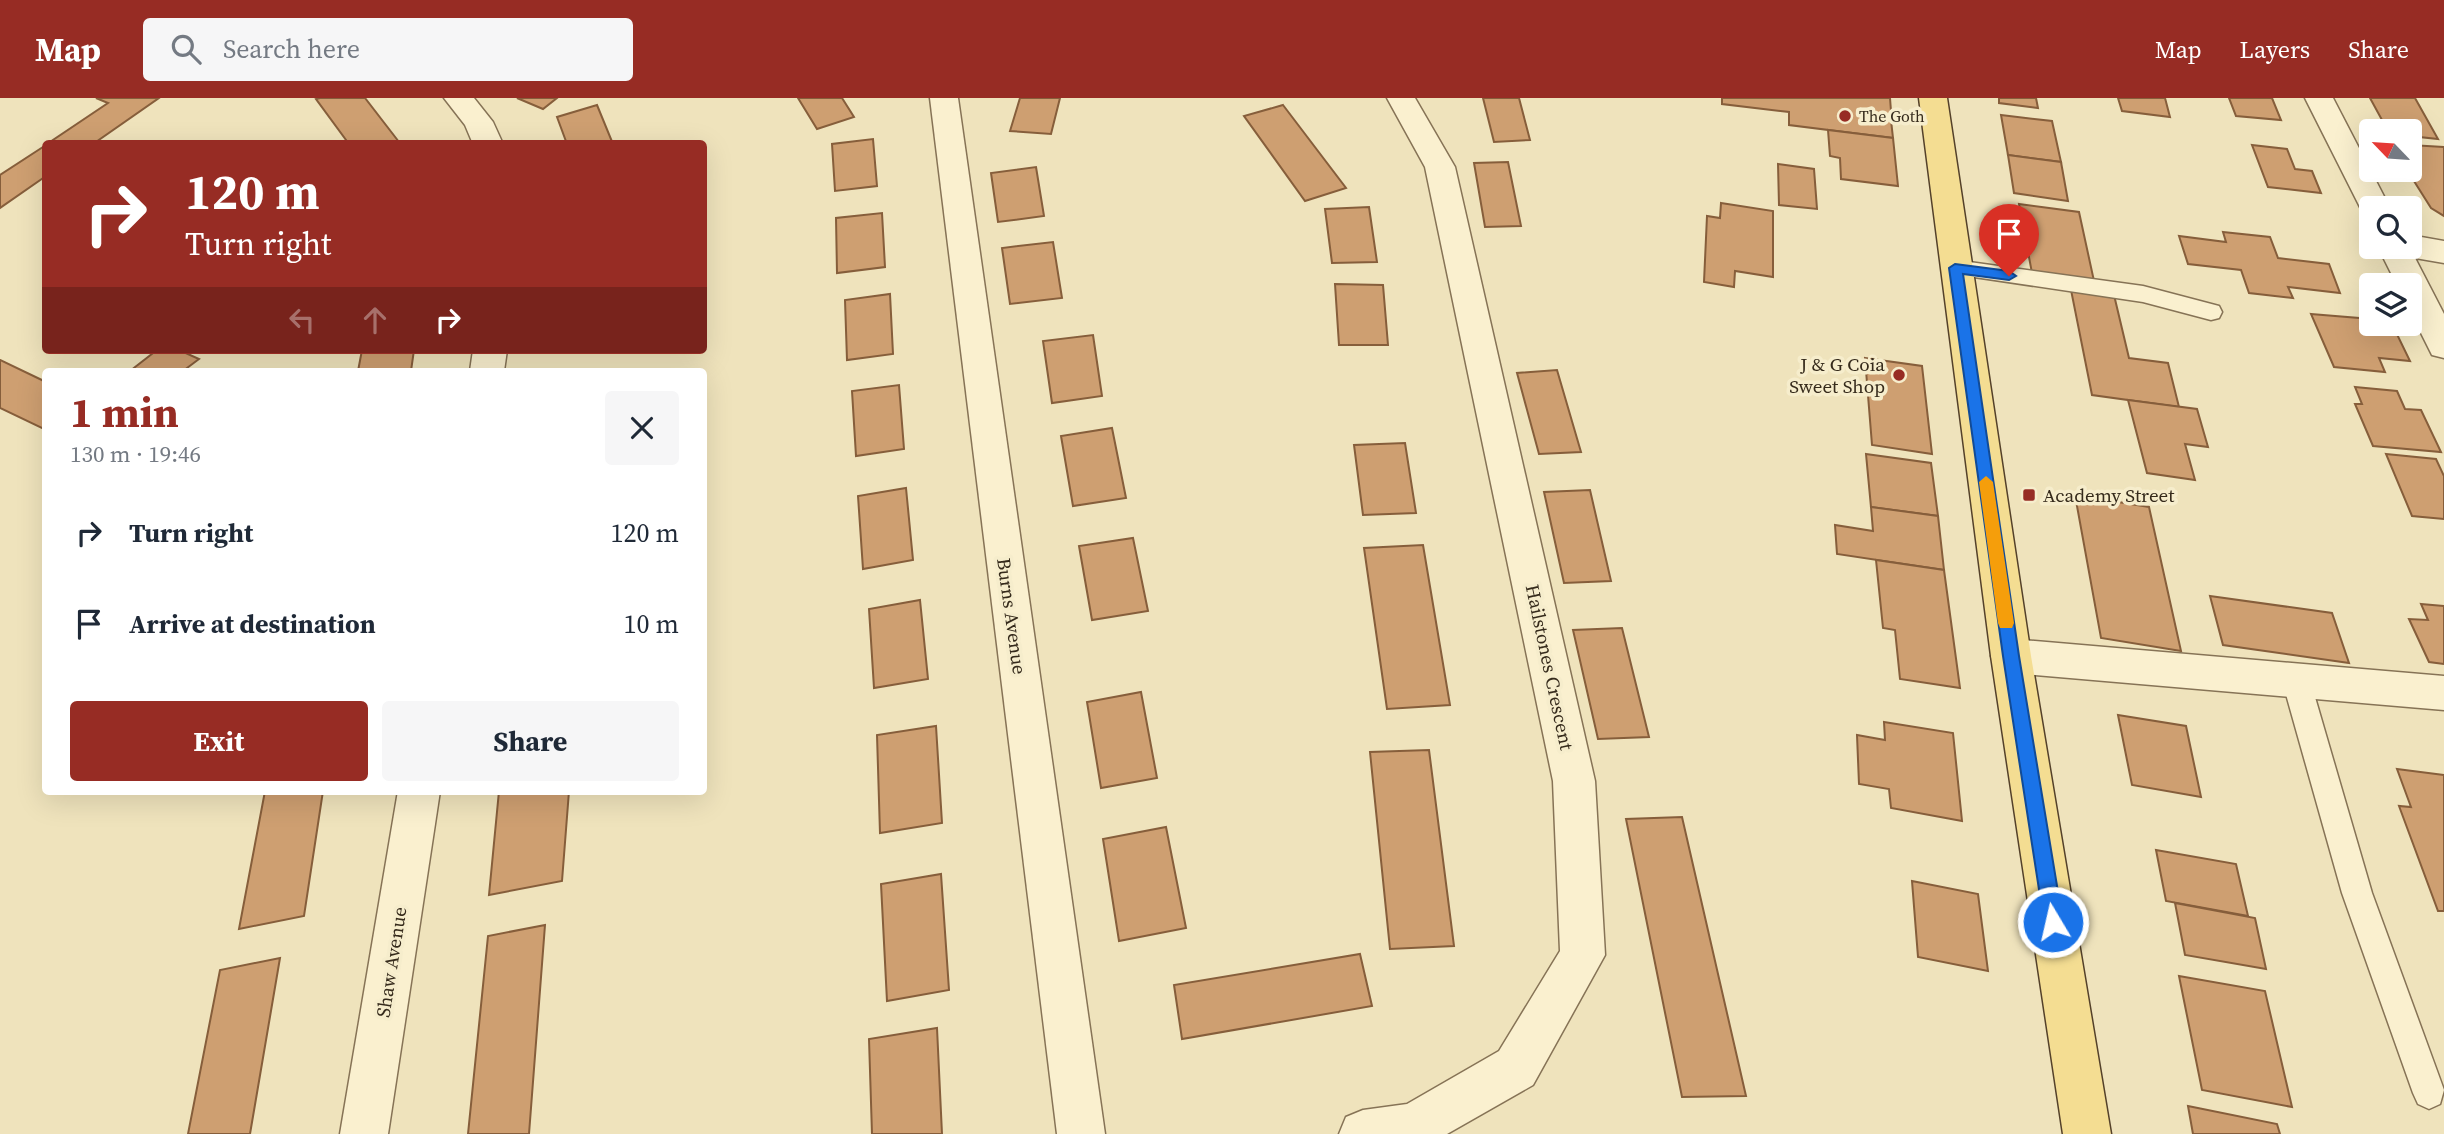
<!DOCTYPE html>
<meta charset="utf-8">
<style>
:root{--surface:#fff;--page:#f6f6f7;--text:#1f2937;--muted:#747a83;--accent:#972c24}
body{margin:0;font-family:"Source Serif 4",serif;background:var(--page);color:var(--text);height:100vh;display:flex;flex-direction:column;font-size:26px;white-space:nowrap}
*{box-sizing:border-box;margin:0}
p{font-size:23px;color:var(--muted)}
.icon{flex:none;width:38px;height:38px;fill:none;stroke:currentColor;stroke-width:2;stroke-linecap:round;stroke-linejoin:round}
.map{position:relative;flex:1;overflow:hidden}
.details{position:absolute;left:42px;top:270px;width:665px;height:427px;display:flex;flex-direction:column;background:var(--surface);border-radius:7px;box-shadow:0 7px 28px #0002}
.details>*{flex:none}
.top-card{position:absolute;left:42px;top:42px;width:665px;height:214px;border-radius:7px;box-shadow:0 7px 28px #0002;background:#972c24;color:#fff;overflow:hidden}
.needle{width:46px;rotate:295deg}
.tools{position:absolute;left:2359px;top:21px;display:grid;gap:14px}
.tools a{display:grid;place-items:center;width:63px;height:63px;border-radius:7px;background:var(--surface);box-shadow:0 7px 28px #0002;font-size:35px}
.pin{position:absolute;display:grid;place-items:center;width:60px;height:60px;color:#fff;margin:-72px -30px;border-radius:50% 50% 50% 0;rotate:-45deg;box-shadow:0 0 7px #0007}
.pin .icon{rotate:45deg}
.me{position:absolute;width:77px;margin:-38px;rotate:351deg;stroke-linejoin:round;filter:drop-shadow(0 0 5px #0008)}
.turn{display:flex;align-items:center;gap:24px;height:147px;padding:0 28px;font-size:32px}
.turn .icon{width:91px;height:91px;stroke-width:2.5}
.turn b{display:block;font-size:49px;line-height:60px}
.lanes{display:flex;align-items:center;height:66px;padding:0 28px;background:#0003;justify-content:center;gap:35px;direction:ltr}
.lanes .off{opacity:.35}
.round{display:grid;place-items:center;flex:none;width:74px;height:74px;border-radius:7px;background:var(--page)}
.head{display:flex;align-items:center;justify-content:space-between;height:119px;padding:0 28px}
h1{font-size:42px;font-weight:700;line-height:52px;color:var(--accent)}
.cta{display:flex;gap:14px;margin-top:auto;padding:14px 28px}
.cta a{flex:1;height:80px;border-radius:7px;background:var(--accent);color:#fff;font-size:28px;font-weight:700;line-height:80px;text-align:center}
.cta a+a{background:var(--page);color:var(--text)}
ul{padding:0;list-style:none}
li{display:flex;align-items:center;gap:21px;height:91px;padding:0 28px}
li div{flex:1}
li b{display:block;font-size:26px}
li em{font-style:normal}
header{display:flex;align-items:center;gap:42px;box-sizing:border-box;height:98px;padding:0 35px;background:var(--accent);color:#fff}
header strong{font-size:33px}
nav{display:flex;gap:38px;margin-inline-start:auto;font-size:24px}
.search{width:490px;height:63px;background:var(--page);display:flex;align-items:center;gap:18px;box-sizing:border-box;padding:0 24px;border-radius:7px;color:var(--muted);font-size:26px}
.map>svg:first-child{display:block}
</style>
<header>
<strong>Map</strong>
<div class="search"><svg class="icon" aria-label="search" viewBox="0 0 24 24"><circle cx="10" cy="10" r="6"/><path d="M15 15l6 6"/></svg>Search here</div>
<nav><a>Map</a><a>Layers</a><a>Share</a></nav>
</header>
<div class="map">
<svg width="2444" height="1036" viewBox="0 0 2444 1036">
<rect width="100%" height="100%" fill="#efe3bc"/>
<g fill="#ce9f71" stroke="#865e3b" stroke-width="2">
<polygon points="96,0 159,0 93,46 47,46 108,5"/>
<polygon points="320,0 365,0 399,44 349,46 316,1"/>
<polygon points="517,0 557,0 543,11"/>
<polygon points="798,0 842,0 854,19 817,31"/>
<polygon points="1020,0 1060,0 1051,36 1010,33"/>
<polygon points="1483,0 1519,0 1530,42 1494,44"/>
<polygon points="1722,0 1890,0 1891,13 1901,14 1902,23 1891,22 1893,40 1789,27 1789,14 1722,6"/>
<polygon points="1999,0 2036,0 2038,10 1999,5"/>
<polygon points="2118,0 2165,0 2170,19 2122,13"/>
<polygon points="2229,0 2272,0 2281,22 2236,18"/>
<polygon points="2370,0 2415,0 2438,41 2410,38 2410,33 2388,33"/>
<polygon points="597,7 613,46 567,46 557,19"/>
<polygon points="1283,7 1346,90 1305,103 1244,18"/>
<polygon points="2001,17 2052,23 2061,64 2008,57"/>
<polygon points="1828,32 1893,40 1898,88 1841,81 1840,60 1830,58"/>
<polygon points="873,41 877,88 835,93 832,46"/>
<polygon points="46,47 46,78 0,110 0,77"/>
<polygon points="2252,47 2287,51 2295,71 2312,73 2321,95 2268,89"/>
<polygon points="2410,47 2444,49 2444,118 2431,110 2407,72 2410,72"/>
<polygon points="2008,57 2061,64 2068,103 2014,95"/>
<polygon points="1508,64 1521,128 1485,129 1474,65"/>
<polygon points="1778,66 1814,71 1817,111 1779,107"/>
<polygon points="1036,69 1044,118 998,124 991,75"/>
<polygon points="1721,105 1773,113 1773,179 1735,173 1734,189 1704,184 1707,118 1720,120"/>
<polygon points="2019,106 2079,114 2094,183 2032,175"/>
<polygon points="1369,109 1377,164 1332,165 1325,111"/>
<polygon points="882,115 885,169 837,175 836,120"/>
<polygon points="2223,134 2270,139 2278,160 2329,166 2340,195 2288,189 2293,200 2249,195 2241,172 2188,166 2179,138 2226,144"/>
<polygon points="1053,144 1062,200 1010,206 1002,150"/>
<polygon points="1335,186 1383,187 1388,247 1339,247"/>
<polygon points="2071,192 2114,197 2129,260 2168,265 2179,309 2092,297"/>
<polygon points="890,196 893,256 847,262 845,202"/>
<polygon points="2311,216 2371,221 2371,226 2392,226 2410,263 2379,260 2385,274 2334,269"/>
<polygon points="1093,237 1102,298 1052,305 1043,243"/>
<polygon points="157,252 179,252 199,261 183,273 130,273"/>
<polygon points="362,252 414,252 411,273 358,273"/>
<polygon points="1865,260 1922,268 1932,356 1872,347"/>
<polygon points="0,262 46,284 46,332 0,310"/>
<polygon points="1557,272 1581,354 1539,356 1517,275"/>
<polygon points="899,287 904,351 856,358 852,293"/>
<polygon points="2355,289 2397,293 2405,311 2421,312 2441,354 2373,348 2355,306 2362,306"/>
<polygon points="2128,302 2197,311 2208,349 2185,346 2195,382 2147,375"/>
<polygon points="1112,330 1126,400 1073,408 1061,338"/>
<polygon points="1405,345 1416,415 1363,417 1354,347"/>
<polygon points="1866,356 1931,365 1938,418 1871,409"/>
<polygon points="2386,356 2436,361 2444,378 2444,421 2412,418"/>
<polygon points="906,390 913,462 863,471 858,398"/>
<polygon points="1590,392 1611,483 1564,485 1544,394"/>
<polygon points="2075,397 2149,409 2181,553 2101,540"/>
<polygon points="1871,409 1938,418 1944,472 1837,456 1835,427 1873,433"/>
<polygon points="1133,440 1148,513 1092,522 1079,448"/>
<polygon points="1423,447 1450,607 1387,611 1364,450"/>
<polygon points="1876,462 1944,472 1960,590 1900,581 1895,532 1883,530"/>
<polygon points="2210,498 2332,515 2349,565 2223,547"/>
<polygon points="920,502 928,581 874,590 869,511"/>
<polygon points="2421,506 2444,508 2444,566 2429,564 2409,521 2428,522"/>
<polygon points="1622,530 1649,639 1598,641 1573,532"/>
<polygon points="1141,594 1157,680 1101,690 1087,604"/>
<polygon points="2118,617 2186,628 2201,699 2132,687"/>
<polygon points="1884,624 1953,635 1962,723 1891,710 1889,691 1859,686 1857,637 1885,642"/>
<polygon points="936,628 942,725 880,735 877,637"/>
<polygon points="1429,652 1454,848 1390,851 1370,654"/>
<polygon points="2397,671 2444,677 2444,813 2438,813 2399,708 2411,709"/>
<polygon points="265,693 323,693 304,818 239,831"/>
<polygon points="499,693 569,693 562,783 489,797"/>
<polygon points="1682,719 1746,998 1682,999 1626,721"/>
<polygon points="1166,729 1186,830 1119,843 1103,741"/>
<polygon points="2156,752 2236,766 2248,818 2166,803"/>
<polygon points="941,776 949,892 887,903 881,786"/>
<polygon points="1912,783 1978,796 1988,873 1918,859"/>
<polygon points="2175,805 2255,820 2266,871 2185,857"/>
<polygon points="545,827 529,1036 468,1036 488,838"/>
<polygon points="1360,856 1372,908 1182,941 1174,887"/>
<polygon points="280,860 250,1036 188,1036 220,872"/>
<polygon points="2179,878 2265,893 2292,1009 2202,992"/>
<polygon points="937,930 942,1036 872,1036 869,941"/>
<polygon points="2188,1008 2277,1026 2280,1036 2193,1036"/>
</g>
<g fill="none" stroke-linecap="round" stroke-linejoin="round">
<defs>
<g id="lane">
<polygon points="1955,162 2143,188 2219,208 2222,214 2219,220 2211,222 2143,204 1947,175 1944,170 1947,165"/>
<polygon points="2296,570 2306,574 2310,582 2372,795 2444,992 2440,1006 2429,1011 2418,1006 2413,995 2342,795 2282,582 2286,574"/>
</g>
<g id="street">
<polygon points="444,0 474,0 493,24 503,46 473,46 465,27"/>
<polygon points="930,0 958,0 1105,1036 1057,1036"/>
<polygon points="1387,0 1415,0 1455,69 1595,683 1605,857 1533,987 1447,1036 1339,1036 1346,1019 1363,1012 1407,1006 1499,953 1560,853 1553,683 1425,69"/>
<polygon points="2305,0 2333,0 2390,110 2371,110 2371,119 2364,117"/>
<polygon points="2410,137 2444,143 2444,165 2415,160 2444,216 2444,260 2432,257 2410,213 2410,187 2397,187 2378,149 2410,149"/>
<polygon points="473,252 507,252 504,273 470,273"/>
<polygon points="2011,541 2444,578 2444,612 2011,575 1997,570 1991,558 1997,546"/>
<polygon points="398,693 440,693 388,1036 340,1036"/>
</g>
<polygon id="primary" points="1919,0 1947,0 2031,558 2111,1036 2063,1036 1991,558"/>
</defs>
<use href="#lane" stroke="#867356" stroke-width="3"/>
<use href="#street" stroke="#867356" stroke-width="3"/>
<use href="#primary" stroke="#54412a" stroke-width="3"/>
<use href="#lane" fill="#faf0cf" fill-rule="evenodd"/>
<use href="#street" fill="#faf0cf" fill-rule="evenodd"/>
<use href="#primary" fill="#f4dd92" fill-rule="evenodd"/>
</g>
<polygon fill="#1a73e8" stroke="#114b97" stroke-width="2" points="1955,166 2009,173 2016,178 2009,182 1963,176 2019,558 2063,824 2060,830 2053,833 2047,830 2044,824 2003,558 1949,170"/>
<polygon fill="#f59e0b" points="1986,378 1993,384 2014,525 2012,530 2000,530 1998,525 1979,384"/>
<g fill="#972c24" stroke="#f6edcc" stroke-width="2.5">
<circle cx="1845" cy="18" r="7"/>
<circle cx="1899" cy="277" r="7"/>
<rect x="2022" y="390" width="14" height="14" rx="3.5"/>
</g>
<g text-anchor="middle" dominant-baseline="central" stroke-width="7" stroke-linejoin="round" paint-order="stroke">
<g font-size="16" fill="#352a1b" stroke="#f6edcc" text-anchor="start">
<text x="1859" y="18">The Goth</text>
</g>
<g font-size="19" fill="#352a1b" stroke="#f6edcc" text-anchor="end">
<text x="1885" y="266">J &amp; G Coia<tspan x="1885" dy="22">Sweet Shop</tspan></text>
<text x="2043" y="397" text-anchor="start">Academy Street</text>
</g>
<g font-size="19" fill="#352a1b" stroke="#f6edcc">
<text transform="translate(1012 518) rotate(82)">Burns Avenue</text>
<text transform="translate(1550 569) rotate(78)">Hailstones Crescent</text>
<text transform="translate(391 864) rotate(-81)">Shaw Avenue</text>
</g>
</g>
</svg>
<div class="tools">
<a><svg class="needle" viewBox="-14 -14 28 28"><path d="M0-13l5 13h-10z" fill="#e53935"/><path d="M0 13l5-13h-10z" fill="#747a83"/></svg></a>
<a><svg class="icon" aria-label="search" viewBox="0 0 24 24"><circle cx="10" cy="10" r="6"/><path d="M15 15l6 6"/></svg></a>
<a><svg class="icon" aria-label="layers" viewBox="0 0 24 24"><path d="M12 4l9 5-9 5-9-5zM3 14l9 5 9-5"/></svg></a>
</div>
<div class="pin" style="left:2009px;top:178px;background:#d93025"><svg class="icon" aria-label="arrive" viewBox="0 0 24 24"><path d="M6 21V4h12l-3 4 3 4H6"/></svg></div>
<svg class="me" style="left:2053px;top:824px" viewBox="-20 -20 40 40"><circle r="17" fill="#1a73e8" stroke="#fff" stroke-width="3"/><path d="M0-11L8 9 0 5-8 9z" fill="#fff"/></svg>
<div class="top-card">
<div class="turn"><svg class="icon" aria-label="right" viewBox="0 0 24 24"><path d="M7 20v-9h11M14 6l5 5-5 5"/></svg><div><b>120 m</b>Turn right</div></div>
<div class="lanes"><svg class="icon off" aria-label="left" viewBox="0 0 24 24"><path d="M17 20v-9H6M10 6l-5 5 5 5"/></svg><svg class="icon off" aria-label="ahead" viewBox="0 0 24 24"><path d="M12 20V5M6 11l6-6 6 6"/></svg><svg class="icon" aria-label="right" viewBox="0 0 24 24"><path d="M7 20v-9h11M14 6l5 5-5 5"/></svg></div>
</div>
<section class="details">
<div class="head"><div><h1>1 min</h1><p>130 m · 19:46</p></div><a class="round"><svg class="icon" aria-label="close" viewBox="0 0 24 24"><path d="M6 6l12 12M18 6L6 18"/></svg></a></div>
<ul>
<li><svg class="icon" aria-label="right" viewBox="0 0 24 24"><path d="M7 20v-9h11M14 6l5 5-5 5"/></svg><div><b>Turn right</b></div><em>120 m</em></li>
<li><svg class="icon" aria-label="arrive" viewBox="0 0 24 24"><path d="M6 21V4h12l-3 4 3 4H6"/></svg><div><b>Arrive at destination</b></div><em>10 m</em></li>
</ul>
<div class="cta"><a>Exit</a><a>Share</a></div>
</section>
</div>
